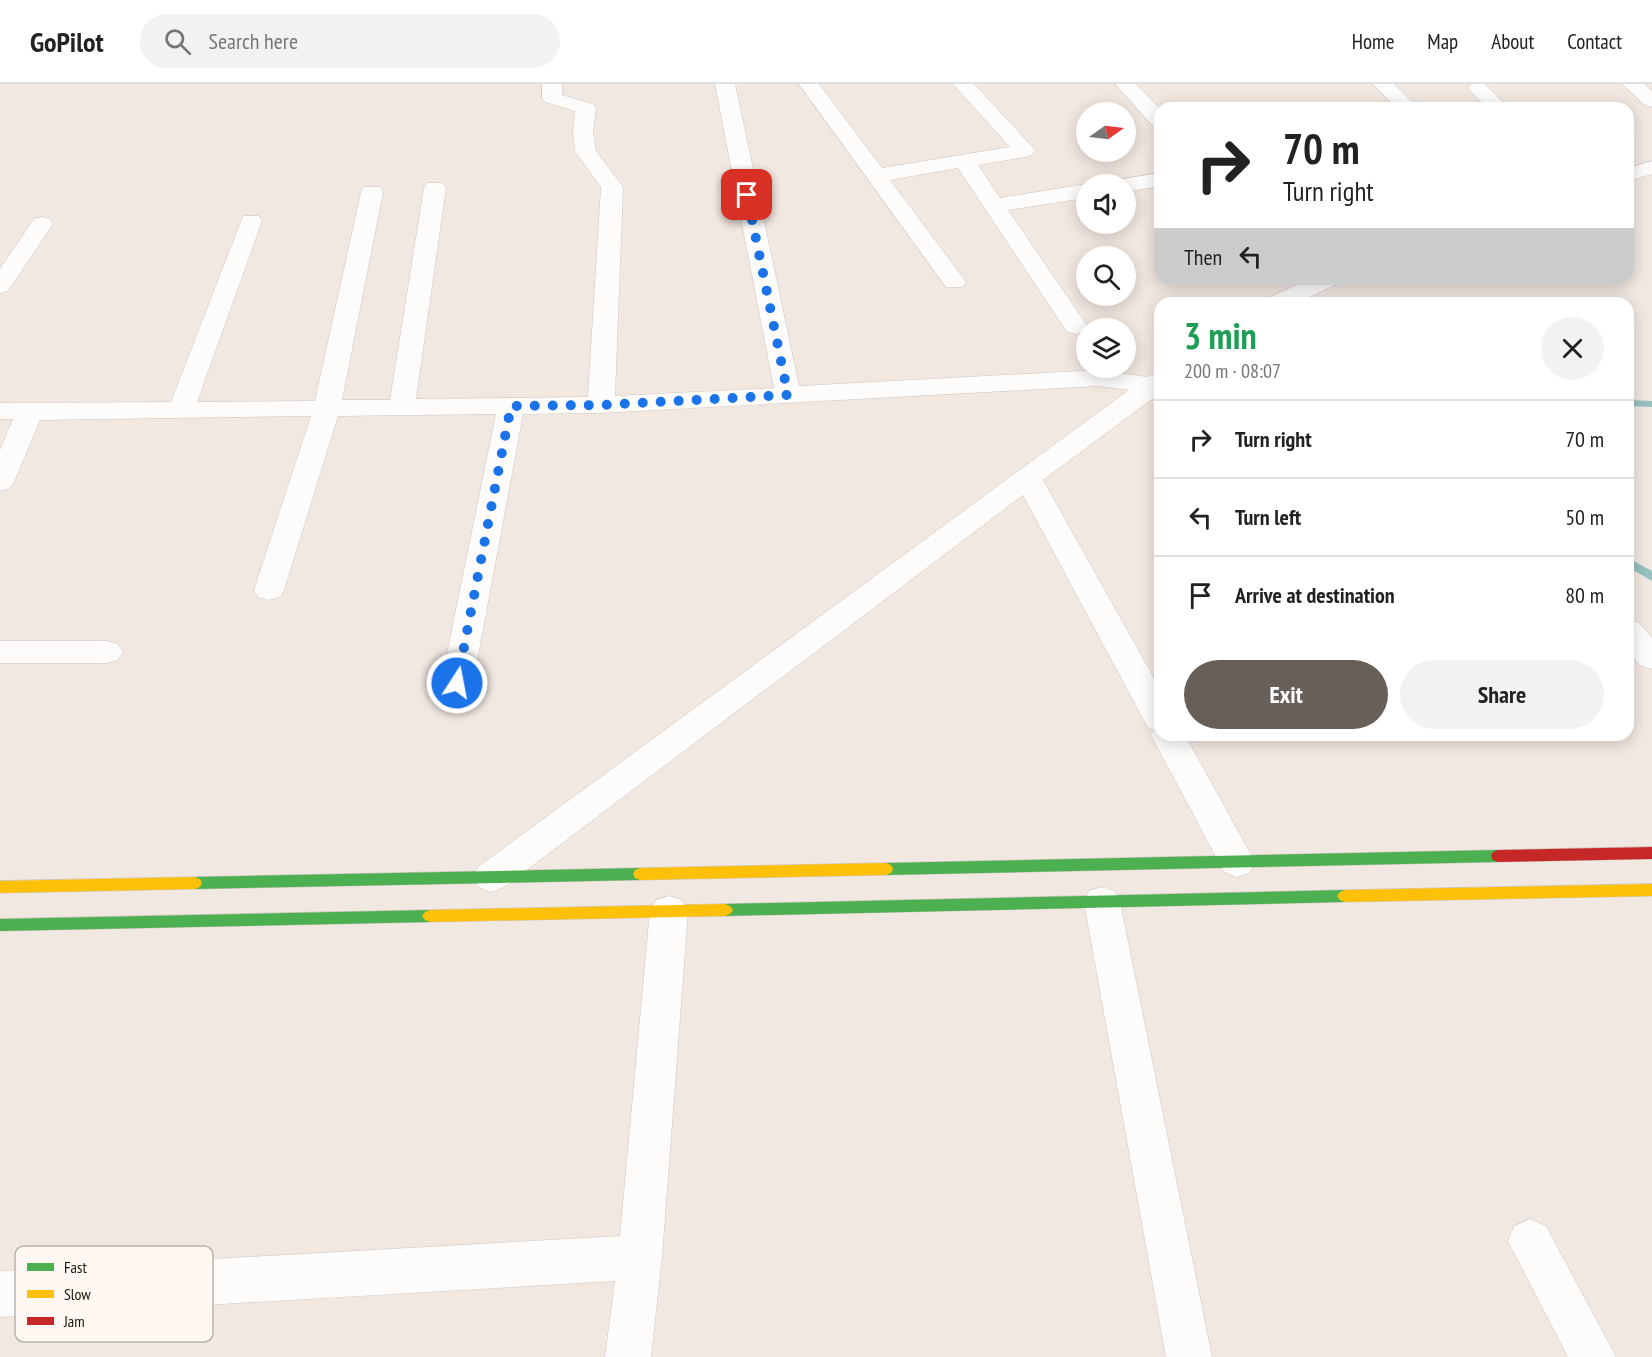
<!DOCTYPE html>
<meta charset="utf-8">
<style>
:root{--surface:#fff;--page:#f2f2f2;--text:#222;--muted:#767676;--line:#e0e0e0;--accent:#665f5a}
body{margin:0;font-family:"PT Sans Narrow",sans-serif;background:var(--page);color:var(--text);height:100vh;display:flex;flex-direction:column;font-size:22px;white-space:nowrap}
*{box-sizing:border-box;margin:0}
p{font-size:20px;color:var(--muted)}
.icon{flex:none;width:33px;height:33px;fill:none;stroke:currentColor;stroke-width:2;stroke-linecap:round;stroke-linejoin:round}
.map{position:relative;flex:1;overflow:hidden}
.drawer{position:absolute;left:1154px;top:213px;width:480px;height:444px;display:flex;flex-direction:column;background:var(--surface);border-radius:18px;box-shadow:0 3px 15px #0003}
.drawer>*{flex:none}
.hud{position:absolute;left:1154px;top:18px;width:480px;height:183px;border-radius:18px;box-shadow:0 3px 15px #0003;background:#fff;color:var(--text);overflow:hidden}
.needle{width:39px;rotate:76deg}
.fabs{position:absolute;left:1076px;top:18px;display:grid;gap:12px}
.fabs a{display:grid;place-items:center;width:60px;height:60px;border-radius:50%;background:var(--surface);box-shadow:0 3px 15px #0003;font-size:30px}
.pin{position:absolute;display:grid;place-items:center;width:51px;height:51px;color:#fff;margin:-26px;border-radius:12px;box-shadow:0 3px 9px #0006}
.me{position:absolute;width:66px;margin:-33px;rotate:11deg;stroke-linejoin:round;filter:drop-shadow(0 0 4px #0008)}
.turn{display:flex;align-items:center;gap:21px;height:126px;padding:0 30px;font-size:27px}
.turn .icon{width:78px;height:78px;stroke-width:2.5}
.turn b{display:block;font-size:42px;line-height:51px}
.then{display:flex;align-items:center;height:57px;padding:0 30px;background:#0003;gap:12px;font-size:22px}
.round{display:grid;place-items:center;flex:none;width:63px;height:63px;border-radius:32px;background:var(--page)}
.overview{display:flex;align-items:center;justify-content:space-between;height:102px;padding:0 30px}
h1{font-size:36px;font-weight:700;line-height:45px;color:#1e9e55}
.action{display:flex;gap:12px;margin-top:auto;padding:12px 30px}
.action a{flex:1;height:69px;border-radius:36px;background:var(--accent);color:#fff;font-size:24px;font-weight:700;line-height:69px;text-align:center}
.action a+a{background:var(--page);color:var(--text)}
ul{padding:0;list-style:none}
li{display:flex;align-items:center;gap:18px;height:78px;padding:0 30px;border-top:2px solid var(--line)}
li div{flex:1}
li b{display:block;font-size:22px}
li em{font-style:normal}
header{display:flex;align-items:center;gap:36px;box-sizing:border-box;height:84px;padding:0 30px;background:var(--surface);border-bottom:2px solid var(--line)}
header strong{font-size:28px}
nav{display:flex;gap:33px;margin-inline-start:auto;font-size:21px}
.search{width:420px;height:54px;background:var(--page);display:flex;align-items:center;gap:15px;box-sizing:border-box;padding:0 21px;border-radius:33px;color:var(--muted);font-size:22px}
.map>svg:first-child{display:block}
</style>
<header>
<strong>GoPilot</strong>
<div class="search"><svg class="icon" aria-label="search" viewBox="0 0 24 24"><circle cx="10" cy="10" r="6"/><path d="M15 15l6 6"/></svg>Search here</div>
<nav><a>Home</a><a>Map</a><a>About</a><a>Contact</a></nav>
</header>
<div class="map">
<svg width="1652" height="1273" viewBox="0 0 1652 1273">
<rect width="100%" height="100%" fill="#f2e8e2"/>
<g fill="none" stroke-linecap="round" stroke-linejoin="round">
<g fill="#96c1bf" fill-rule="evenodd">
<polygon points="1628,316 1652,317 1652,323 1628,322"/>
<polygon points="1628,474 1652,487 1652,497 1628,483"/>
</g>
<defs>
<g id="street">
<polygon points="542,0 562,0 562,11 593,20 596,24 593,49 596,67 623,103 615,312 774,304 715,0 735,0 799,302 1098,286 1147,293 1160,288 1160,309 1043,396 1160,605 1160,651 1185,651 1255,778 1250,788 1237,793 1224,788 1151,651 1154,646 1148,644 1023,411 504,803 491,808 478,803 473,793 478,783 1129,306 1098,302 601,329 523,330 473,599 468,607 457,611 446,607 441,599 496,330 338,332 284,506 280,513 269,516 258,513 254,506 311,332 40,336 14,398 10,404 0,407 0,366 13,335 0,335 0,319 171,318 243,132 259,132 262,137 197,318 315,317 361,108 364,103 380,103 383,108 342,316 390,316 424,104 427,99 443,99 446,104 416,315 588,313 601,103 575,67 573,49 575,27 545,18 542,14"/>
<polygon points="799,0 819,0 882,84 1010,63 953,0 974,0 1036,67 1032,71 1025,73 978,81 1000,114 1086,100 1086,114 1008,126 1088,243 1085,248 1076,250 1067,248 958,84 890,96 966,198 962,203 946,203"/>
<polygon points="1115,0 1136,0 1160,25 1160,44 1153,42"/>
<polygon points="1373,0 1394,0 1418,24 1396,24"/>
<polygon points="1471,0 1485,0 1508,24 1487,24 1468,4"/>
<polygon points="1622,0 1644,0 1652,7 1652,23 1645,21"/>
<polygon points="1652,77 1652,90 1628,97 1628,84"/>
<polygon points="1160,89 1160,102 1125,108 1125,100 1114,100 1117,96"/>
<polygon points="42,133 50,135 53,140 8,207 0,209 0,185 34,135"/>
<polygon points="1310,195 1341,195 1337,200 1297,219 1265,219 1268,214"/>
<polygon points="1628,536 1639,539 1652,554 1652,585 1641,582 1628,567"/>
<polygon points="0,557 107,557 118,560 123,568 118,576 107,579 0,579"/>
<polygon points="1102,803 1115,807 1120,818 1212,1273 1166,1273 1084,818 1089,807"/>
<polygon points="669,812 682,816 688,827 662,1173 651,1273 605,1273 615,1197 0,1233 0,1187 620,1152 650,827 656,816"/>
<polygon points="1530,1135 1546,1142 1616,1273 1568,1273 1508,1157 1514,1142"/>
</g>
<g id="fast">
<polygon points="1498,766 1503,768 1505,772 1503,776 1498,778 886,791 881,789 879,785 881,781 886,779"/>
<polygon points="640,784 645,786 647,790 645,794 640,796 195,805 190,803 188,799 190,795 195,793"/>
<polygon points="1345,806 1350,808 1353,812 1350,816 1345,818 725,832 720,830 717,826 720,822 725,820"/>
<polygon points="430,826 435,828 438,832 435,836 430,838 0,847 0,835"/>
</g>
<g id="slow">
<polygon points="886,779 891,781 893,785 891,789 886,791 640,796 635,794 633,790 635,786 640,784"/>
<polygon points="195,793 200,795 202,799 200,803 195,805 0,809 0,797"/>
<polygon points="1652,800 1652,812 1345,818 1340,816 1337,812 1340,808 1345,806"/>
<polygon points="725,820 730,822 733,826 730,830 725,832 430,838 425,836 422,832 425,828 430,826"/>
</g>
<polygon id="jam" points="1652,763 1652,775 1498,778 1493,776 1491,772 1493,768 1498,766"/>
</defs>
<use href="#street" stroke="#cdc5c0" stroke-width="1"/>
<use href="#fast" stroke="#cdc5c0" stroke-width="1"/>
<use href="#slow" stroke="#cdc5c0" stroke-width="1"/>
<use href="#jam" stroke="#cdc5c0" stroke-width="1"/>
<use href="#street" fill="#fdfcfb" fill-rule="evenodd"/>
<use href="#fast" fill="#4caf50" fill-rule="evenodd"/>
<use href="#slow" fill="#ffc107" fill-rule="evenodd"/>
<use href="#jam" fill="#c62828" fill-rule="evenodd"/>
</g>
<g fill="none" stroke-linecap="round" stroke-linejoin="round">
<polyline stroke="#1a73e8" stroke-width="10" stroke-dasharray="0 18" points="457,599 511,322 601,321 788,311 747,111"/>
</g>
<rect x="15" y="1162" width="198" height="96" rx="9" fill="#fef7f2" stroke="#bab3ae" stroke-width="1.5"/>
<rect x="27" y="1179" width="27" height="8" fill="#4caf50"/>
<rect x="27" y="1206" width="27" height="8" fill="#ffc107"/>
<rect x="27" y="1233" width="27" height="8" fill="#c62828"/>
<g font-size="16" fill="#1b1510">
<text x="64" y="1189">Fast</text>
<text x="64" y="1216">Slow</text>
<text x="64" y="1243">Jam</text>
</g>
</svg>
<div class="fabs">
<a><svg class="needle" viewBox="-14 -14 28 28"><path d="M0-13l5 13h-10z" fill="#e53935"/><path d="M0 13l5-13h-10z" fill="#767676"/></svg></a>
<a><svg class="icon" aria-label="sound" viewBox="0 0 24 24"><path d="M4 9h4l5-4v14l-5-4H4zM17 9q2 3 0 6"/></svg></a>
<a><svg class="icon" aria-label="search" viewBox="0 0 24 24"><circle cx="10" cy="10" r="6"/><path d="M15 15l6 6"/></svg></a>
<a><svg class="icon" aria-label="layers" viewBox="0 0 24 24"><path d="M12 4l9 5-9 5-9-5zM3 14l9 5 9-5"/></svg></a>
</div>
<div class="pin" style="left:747px;top:111px;background:#d93025"><svg class="icon" aria-label="arrive" viewBox="0 0 24 24"><path d="M6 21V4h12l-3 4 3 4H6"/></svg></div>
<svg class="me" style="left:457px;top:599px" viewBox="-20 -20 40 40"><circle r="17" fill="#1a73e8" stroke="#fff" stroke-width="3"/><path d="M0-11L8 9 0 5-8 9z" fill="#fff"/></svg>
<div class="hud">
<div class="turn"><svg class="icon" aria-label="right" viewBox="0 0 24 24"><path d="M7 20v-9h11M14 6l5 5-5 5"/></svg><div><b>70 m</b>Turn right</div></div>
<div class="then">Then<svg class="icon" aria-label="left" viewBox="0 0 24 24"><path d="M17 20v-9H6M10 6l-5 5 5 5"/></svg></div>
</div>
<section class="drawer">
<div class="overview"><div><h1>3 min</h1><p>200 m · 08:07</p></div><a class="round"><svg class="icon" aria-label="close" viewBox="0 0 24 24"><path d="M6 6l12 12M18 6L6 18"/></svg></a></div>
<ul>
<li><svg class="icon" aria-label="right" viewBox="0 0 24 24"><path d="M7 20v-9h11M14 6l5 5-5 5"/></svg><div><b>Turn right</b></div><em>70 m</em></li>
<li><svg class="icon" aria-label="left" viewBox="0 0 24 24"><path d="M17 20v-9H6M10 6l-5 5 5 5"/></svg><div><b>Turn left</b></div><em>50 m</em></li>
<li><svg class="icon" aria-label="arrive" viewBox="0 0 24 24"><path d="M6 21V4h12l-3 4 3 4H6"/></svg><div><b>Arrive at destination</b></div><em>80 m</em></li>
</ul>
<div class="action"><a>Exit</a><a>Share</a></div>
</section>
</div>
